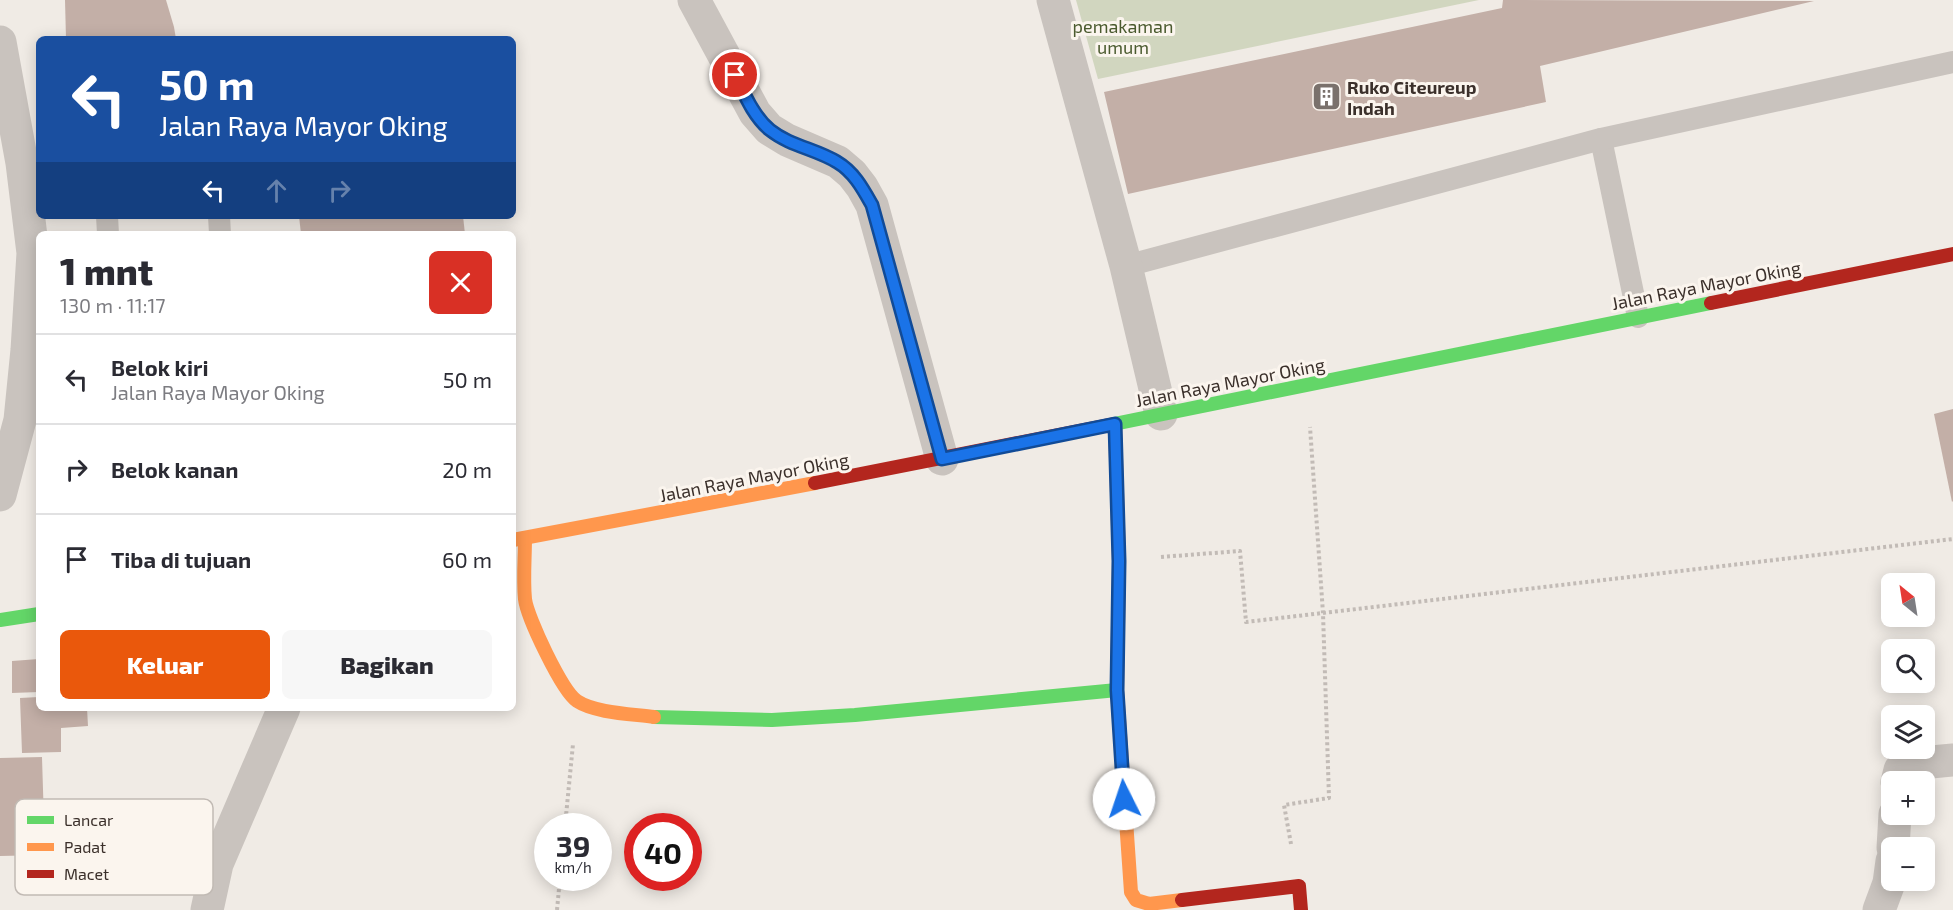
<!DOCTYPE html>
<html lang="id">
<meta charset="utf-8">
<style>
:root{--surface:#fff;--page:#f7f7f7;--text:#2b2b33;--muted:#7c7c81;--line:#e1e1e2;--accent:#ea580c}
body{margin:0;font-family:"Exo 2",sans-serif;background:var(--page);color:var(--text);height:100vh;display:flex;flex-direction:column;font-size:22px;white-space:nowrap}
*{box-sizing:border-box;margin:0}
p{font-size:20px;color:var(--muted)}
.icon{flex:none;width:33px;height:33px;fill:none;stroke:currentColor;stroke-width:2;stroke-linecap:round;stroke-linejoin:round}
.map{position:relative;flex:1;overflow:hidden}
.drawer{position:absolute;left:36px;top:231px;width:480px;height:480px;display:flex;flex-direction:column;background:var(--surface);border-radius:9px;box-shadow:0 3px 15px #0003}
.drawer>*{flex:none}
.top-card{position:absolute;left:36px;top:36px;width:480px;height:183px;border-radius:9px;box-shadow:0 3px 15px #0003;background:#1a4fa0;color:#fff;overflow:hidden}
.needle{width:39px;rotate:330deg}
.fabs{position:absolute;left:1881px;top:573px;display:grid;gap:12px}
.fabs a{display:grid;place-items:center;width:54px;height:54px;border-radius:9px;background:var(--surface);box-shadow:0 3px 15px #0003;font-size:30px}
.speed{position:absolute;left:534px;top:813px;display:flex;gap:12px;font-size:30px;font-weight:700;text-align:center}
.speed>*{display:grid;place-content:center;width:78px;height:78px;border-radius:50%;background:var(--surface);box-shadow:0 3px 15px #0003;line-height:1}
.speed small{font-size:15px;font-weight:400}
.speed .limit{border:9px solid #d22;background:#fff;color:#111}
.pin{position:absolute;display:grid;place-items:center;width:51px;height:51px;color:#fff;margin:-26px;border:3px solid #fff;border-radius:50%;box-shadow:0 2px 6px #0007}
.me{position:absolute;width:66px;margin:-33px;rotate:356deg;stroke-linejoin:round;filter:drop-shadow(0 0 4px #0008)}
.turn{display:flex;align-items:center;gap:21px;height:126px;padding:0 24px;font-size:27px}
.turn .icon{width:78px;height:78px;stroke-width:2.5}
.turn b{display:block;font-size:42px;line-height:51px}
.lanes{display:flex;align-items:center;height:57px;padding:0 24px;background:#0003;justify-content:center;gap:30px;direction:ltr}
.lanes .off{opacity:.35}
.round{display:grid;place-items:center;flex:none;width:63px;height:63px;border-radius:9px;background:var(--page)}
.summary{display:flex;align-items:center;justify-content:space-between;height:102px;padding:0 24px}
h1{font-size:36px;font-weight:800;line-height:45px}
.primary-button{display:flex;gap:12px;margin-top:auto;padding:12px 24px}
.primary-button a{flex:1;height:69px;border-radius:9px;background:var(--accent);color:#fff;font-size:24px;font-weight:800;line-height:69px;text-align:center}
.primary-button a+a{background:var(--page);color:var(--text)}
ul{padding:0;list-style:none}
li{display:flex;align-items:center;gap:18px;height:90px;padding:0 24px;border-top:2px solid var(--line)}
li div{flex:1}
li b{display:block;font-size:22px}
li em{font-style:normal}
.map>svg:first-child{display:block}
</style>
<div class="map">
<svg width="1953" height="910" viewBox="0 0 1953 910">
<rect width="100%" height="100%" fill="#f0ebe5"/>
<polygon fill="#d1d6bf" points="1076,0 1479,0 1098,79"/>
<g fill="#c3afa7">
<polygon points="65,0 166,0 174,27 176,39 66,39"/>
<polygon points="1503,0 1814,1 1540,66 1546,102 1128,194 1104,92 1502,8"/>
<polygon points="299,216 463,216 465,234 301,234"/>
<polygon points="1953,409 1953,501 1952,502 1934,414"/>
<polygon points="39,659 39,692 12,693 12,661"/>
<polygon points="39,697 39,708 87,708 88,726 61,728 61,752 22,753 20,698"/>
<polygon points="42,757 45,855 0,856 0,758"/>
</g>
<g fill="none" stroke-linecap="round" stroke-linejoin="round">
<g stroke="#c2bbb6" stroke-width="4" stroke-dasharray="3 3" stroke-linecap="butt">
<polyline points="1161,557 1240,551 1246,622 1953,539"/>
<polyline points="565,826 573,744"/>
<polyline points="1291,844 1284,805 1329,798 1323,613 1310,427"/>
<polyline points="557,910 560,878"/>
</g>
<g stroke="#c9c3be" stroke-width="22">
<polyline points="1601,139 1638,317"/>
<polyline points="107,216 108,234"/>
<polyline points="219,216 220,234"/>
<polyline points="1126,266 1601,139 1953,62"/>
</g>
<g stroke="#c9c3be" stroke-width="33">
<polyline points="694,0 755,113 769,129 787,140 838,162 852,174 862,187 872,205 942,459"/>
<polyline points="1053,0 1126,266 1161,414"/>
<polyline points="0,42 22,163 33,253 27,350 20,420 0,495"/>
<polyline points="1897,782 1900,770 1910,764 1953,760"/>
<polyline points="1893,848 1895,814"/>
<polyline points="207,910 217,864 284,708"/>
<polyline points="1879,910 1889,883 1892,861"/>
</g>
<g stroke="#63d668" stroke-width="14">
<polyline points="1114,424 1711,303"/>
<polyline points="0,620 39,614"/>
<polyline points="654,717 772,720 855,715 1117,690"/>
</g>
<g stroke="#ff974d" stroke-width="14">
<polyline points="1115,424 1119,561 1117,690 1131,892 1136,900 1149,904 1182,900"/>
<path d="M525 538C525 558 523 579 525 599 527 617 562 691 577 701 595 713 633 714 654 717"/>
<polyline points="513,540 815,483"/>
</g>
<g stroke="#b3261e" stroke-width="14">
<polyline points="1711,303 1953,254"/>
<polyline points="815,483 1114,424"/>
<polyline points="1182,900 1299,886 1301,910"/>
</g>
</g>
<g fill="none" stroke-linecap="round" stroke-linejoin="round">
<defs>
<path id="route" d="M735 75C744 93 753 116 770 130 790 146 816 149 837 162 854 172 863 189 872 205L942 459 1115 424 1119 561 1117 690 1124 799"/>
</defs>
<use href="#route" stroke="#114b97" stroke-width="15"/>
<use href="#route" stroke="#1a73e8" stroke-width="10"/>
</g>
<defs>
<symbol id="building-square" viewBox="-11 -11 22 22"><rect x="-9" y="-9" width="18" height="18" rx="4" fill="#7a716c" stroke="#fbf5ee"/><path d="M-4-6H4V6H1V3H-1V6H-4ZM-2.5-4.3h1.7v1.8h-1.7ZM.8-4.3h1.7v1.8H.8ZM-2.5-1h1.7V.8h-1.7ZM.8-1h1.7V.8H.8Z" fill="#fff"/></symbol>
</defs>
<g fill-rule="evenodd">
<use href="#building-square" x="1310" y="80" width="33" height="33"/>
</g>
<g text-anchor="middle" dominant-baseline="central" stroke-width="6" stroke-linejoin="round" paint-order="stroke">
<g font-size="18" fill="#4a5a2e" stroke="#fbf5ee">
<text x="1123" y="26">pemakaman<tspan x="1123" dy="21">umum</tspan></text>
</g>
<g font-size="18" font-weight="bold" fill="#3b302b" stroke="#fbf5ee" text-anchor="start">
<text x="1347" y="87">Ruko Citeureup<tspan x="1347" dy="21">Indah</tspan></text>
</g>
<g font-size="18" fill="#3b302b" stroke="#fbf5ee">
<text transform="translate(1706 285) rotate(-11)">Jalan Raya Mayor Oking</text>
<text transform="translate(1230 382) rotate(-11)">Jalan Raya Mayor Oking</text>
<text transform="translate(754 477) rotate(-11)">Jalan Raya Mayor Oking</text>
</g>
</g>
<rect x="15" y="799" width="198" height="96" rx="9" fill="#fbf5ee" stroke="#c1bab4" stroke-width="1.5"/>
<rect x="27" y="816" width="27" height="8" fill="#63d668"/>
<rect x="27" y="843" width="27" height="8" fill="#ff974d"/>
<rect x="27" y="870" width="27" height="8" fill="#b3261e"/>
<g font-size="16" fill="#3b302b">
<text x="64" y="826">Lancar</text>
<text x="64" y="853">Padat</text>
<text x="64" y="880">Macet</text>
</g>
</svg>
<div class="fabs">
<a><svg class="needle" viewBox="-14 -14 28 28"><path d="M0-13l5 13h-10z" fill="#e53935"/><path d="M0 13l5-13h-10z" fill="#7c7c81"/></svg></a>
<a><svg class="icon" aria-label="search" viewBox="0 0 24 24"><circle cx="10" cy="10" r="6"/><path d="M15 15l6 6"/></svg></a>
<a><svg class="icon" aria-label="layers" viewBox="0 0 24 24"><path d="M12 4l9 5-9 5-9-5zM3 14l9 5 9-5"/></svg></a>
<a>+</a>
<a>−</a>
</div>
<div class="speed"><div>39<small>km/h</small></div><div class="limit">40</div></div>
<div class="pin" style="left:735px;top:75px;background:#d93025"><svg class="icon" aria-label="arrive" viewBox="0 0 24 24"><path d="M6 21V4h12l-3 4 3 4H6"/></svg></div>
<svg class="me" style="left:1124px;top:799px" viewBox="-20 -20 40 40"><circle r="19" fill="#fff"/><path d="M0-13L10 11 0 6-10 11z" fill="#1a73e8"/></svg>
<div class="top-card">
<div class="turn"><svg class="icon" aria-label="left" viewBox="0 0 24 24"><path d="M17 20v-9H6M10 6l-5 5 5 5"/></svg><div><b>50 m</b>Jalan Raya Mayor Oking</div></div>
<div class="lanes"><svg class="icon" aria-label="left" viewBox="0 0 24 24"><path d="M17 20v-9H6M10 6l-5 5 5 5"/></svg><svg class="icon off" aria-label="ahead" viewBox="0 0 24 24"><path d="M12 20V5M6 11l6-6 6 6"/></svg><svg class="icon off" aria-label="right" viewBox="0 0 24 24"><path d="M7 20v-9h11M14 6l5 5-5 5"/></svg></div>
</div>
<section class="drawer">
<div class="summary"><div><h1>1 mnt</h1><p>130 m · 11:17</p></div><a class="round" style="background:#d93025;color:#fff"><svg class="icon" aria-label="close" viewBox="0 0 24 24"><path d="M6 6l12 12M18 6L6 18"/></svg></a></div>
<ul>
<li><svg class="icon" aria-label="left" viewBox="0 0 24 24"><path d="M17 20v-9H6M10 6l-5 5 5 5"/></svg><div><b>Belok kiri</b><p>Jalan Raya Mayor Oking</p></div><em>50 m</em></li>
<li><svg class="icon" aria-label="right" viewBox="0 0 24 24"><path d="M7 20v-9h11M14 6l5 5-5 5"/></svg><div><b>Belok kanan</b></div><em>20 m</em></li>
<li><svg class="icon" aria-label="arrive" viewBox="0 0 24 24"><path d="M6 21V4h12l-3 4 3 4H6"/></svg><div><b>Tiba di tujuan</b></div><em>60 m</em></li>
</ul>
<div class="primary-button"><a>Keluar</a><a>Bagikan</a></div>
</section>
</div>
